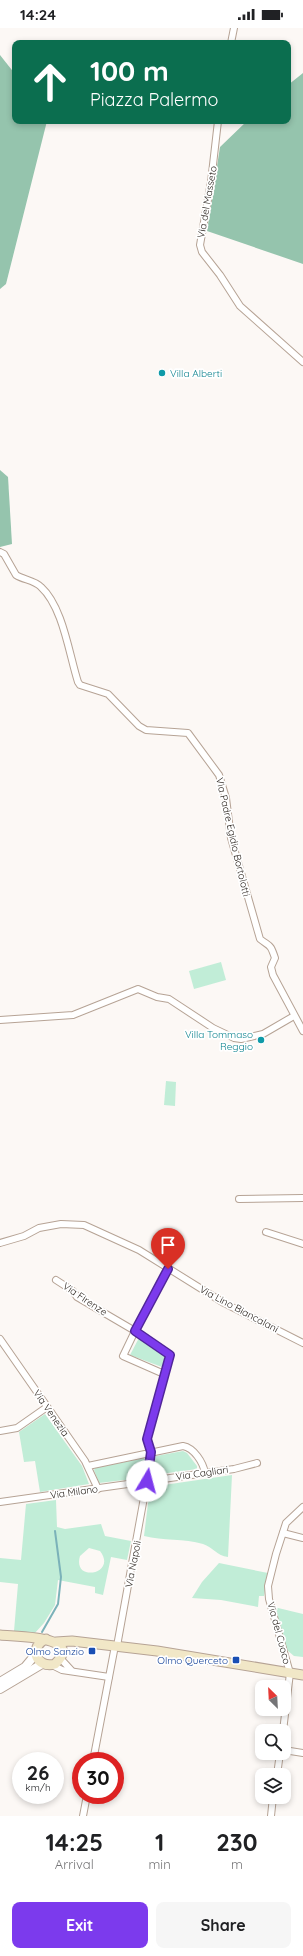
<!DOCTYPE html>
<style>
:root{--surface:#fff;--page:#f6f6f6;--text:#202124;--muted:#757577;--accent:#7c3aed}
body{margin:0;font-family:Quicksand,sans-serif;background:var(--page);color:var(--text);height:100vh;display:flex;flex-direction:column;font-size:15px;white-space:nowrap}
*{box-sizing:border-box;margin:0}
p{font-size:13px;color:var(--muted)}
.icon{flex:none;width:22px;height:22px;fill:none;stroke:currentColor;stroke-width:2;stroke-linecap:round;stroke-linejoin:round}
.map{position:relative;height:1788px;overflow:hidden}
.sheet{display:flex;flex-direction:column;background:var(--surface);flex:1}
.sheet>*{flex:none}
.banner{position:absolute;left:12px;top:12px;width:279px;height:84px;border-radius:8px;box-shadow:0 2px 6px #0003;background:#0b6e4f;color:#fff;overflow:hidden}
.needle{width:26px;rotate:336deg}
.fabs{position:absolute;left:255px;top:1652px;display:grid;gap:8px}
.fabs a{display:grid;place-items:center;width:36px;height:36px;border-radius:8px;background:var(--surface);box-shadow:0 2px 6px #0003;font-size:20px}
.speed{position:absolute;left:12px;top:1724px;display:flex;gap:8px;font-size:20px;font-weight:700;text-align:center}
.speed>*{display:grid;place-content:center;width:52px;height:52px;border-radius:50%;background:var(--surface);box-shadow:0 2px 6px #0003;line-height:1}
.speed small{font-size:10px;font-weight:400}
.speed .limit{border:6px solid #d22;background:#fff;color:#111}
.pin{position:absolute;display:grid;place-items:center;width:34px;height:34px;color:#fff;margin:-41px -17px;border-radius:50% 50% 50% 0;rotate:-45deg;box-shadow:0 0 4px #0007}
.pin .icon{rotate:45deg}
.me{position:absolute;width:44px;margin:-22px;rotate:8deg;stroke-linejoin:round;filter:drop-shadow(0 0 3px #0008)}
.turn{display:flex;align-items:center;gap:14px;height:84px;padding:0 12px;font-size:18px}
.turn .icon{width:52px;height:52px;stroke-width:2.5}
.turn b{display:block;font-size:28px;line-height:34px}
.eta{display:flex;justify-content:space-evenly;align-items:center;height:68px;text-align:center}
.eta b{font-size:24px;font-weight:700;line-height:28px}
.action{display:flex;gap:8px;margin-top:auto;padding:8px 12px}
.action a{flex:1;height:46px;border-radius:8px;background:var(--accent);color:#fff;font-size:16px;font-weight:700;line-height:46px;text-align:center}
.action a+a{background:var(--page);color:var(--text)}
.status{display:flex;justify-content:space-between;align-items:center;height:28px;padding:0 20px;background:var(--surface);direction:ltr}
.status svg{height:11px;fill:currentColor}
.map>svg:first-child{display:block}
</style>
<div class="status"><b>14:24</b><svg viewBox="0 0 49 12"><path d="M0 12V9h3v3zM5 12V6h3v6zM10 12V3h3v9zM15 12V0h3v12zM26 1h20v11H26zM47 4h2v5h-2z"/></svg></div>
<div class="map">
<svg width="303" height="1788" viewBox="0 0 303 1788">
<rect width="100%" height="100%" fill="#fcf8f5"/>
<g fill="#c1edd7" fill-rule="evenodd">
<polygon points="221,934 226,952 194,961 189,943"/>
<polygon points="166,1053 176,1054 175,1078 164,1077"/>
<polygon points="140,1308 168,1327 164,1337 162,1339 130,1327"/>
<polygon points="45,1386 82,1438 89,1456 40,1464 35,1433 24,1434 19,1404"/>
<polygon points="183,1423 187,1425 197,1438 197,1441 153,1447 151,1446 156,1428"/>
<polygon points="144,1430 146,1432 141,1450 99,1455 94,1442 95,1440"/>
<path d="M232 1447 228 1529C217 1528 213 1519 203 1516 184 1510 163 1513 144 1508L150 1459Z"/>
<path d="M56 1472 57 1499 65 1501 101 1496 105 1508 131 1513 127 1532 111 1529 103 1567 95 1565V1559L58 1552 55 1577 44 1595 34 1606 14 1603 18 1556 0 1554V1530L21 1532 26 1476ZM89 1520 100 1523C118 1546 72 1555 80 1528Z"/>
<polygon points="219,1535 268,1545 264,1568 259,1568 258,1579 221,1572 192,1570 202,1554"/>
<polygon points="274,1579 303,1586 303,1629 294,1628 287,1622"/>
</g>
<g fill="#95c4ad">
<polygon points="0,27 15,46 15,93 47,93 6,256 0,261"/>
<polygon points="303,45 303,236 207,203 220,119 247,93 288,93 288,57"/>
<polygon points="0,442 8,449 12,516 0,519"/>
</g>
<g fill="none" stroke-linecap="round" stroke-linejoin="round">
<polyline stroke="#7bb2b9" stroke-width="2" points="42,1604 58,1576 61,1549 55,1503"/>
<defs>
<g id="minor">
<polyline points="231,15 234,0"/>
<polyline points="218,93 211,154 200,217 202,224 220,247 240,278 303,334"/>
<path d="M0 524 4 526 16 547C24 552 34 552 41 559 63 579 69 626 78 654L80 657 108 666 139 698 146 702 188 705 219 747 226 770 231 810 260 911C270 919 270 915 275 930L271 939 273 947 303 1003"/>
<polyline points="0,992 73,987 138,961 157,969 169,971 213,1000 234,1010 241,1011 263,1006 294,988"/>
<polyline points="239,1171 303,1170"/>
<polyline points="266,1204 303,1216"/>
<polyline points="0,1215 24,1208 39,1200 61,1196 84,1197 139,1222 224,1275 303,1315"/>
<polyline points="56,1252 73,1263 77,1269 135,1303 168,1241"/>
<polyline points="0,1311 85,1433 98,1461"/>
<polyline points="0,1403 17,1400 47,1379"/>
<path d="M88 1438 183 1418C194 1420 203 1434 205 1445"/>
<polyline points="0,1474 234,1441 257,1435"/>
<polyline points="283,1505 303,1510"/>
<polyline points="117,1618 147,1453 151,1424 147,1411 170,1327 135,1303 123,1328 164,1346"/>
<polyline points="60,1630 71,1642"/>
<polyline points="52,1637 62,1642 109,1649"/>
<polyline points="283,1703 290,1645 269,1571 268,1558 276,1526 286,1495 303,1479"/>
<polyline points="284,1722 303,1725"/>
<polyline points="93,1733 114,1623"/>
<polyline points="277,1747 280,1725"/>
<polyline points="83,1788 87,1767"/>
<polyline points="271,1788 273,1769"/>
</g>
<g id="tertiary">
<polyline points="0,1654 25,1639 35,1627"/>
<polyline points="0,1661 42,1636"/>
</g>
<g id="secondary">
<path d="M0 1607C13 1609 86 1607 55 1636 36 1641 28 1619 46 1611"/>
<polyline points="56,1614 72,1613 157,1623 303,1647"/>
</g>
</defs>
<use href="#minor" stroke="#b6a395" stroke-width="8"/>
<use href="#tertiary" stroke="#b6a395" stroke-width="10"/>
<use href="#secondary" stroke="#b6a395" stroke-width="11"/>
<use href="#minor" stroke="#fff" stroke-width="6"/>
<use href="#tertiary" stroke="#fff" stroke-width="8"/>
<use href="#secondary" stroke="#f1e7c7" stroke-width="9"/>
</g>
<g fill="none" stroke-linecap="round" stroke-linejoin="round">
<defs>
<polyline id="route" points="147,1453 151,1424 147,1411 170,1327 135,1303 168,1241"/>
</defs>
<use href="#route" stroke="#51269a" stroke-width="10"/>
<use href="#route" stroke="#7c3aed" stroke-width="7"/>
</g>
<g fill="#0f9aa8" stroke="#fff" stroke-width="1.5">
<circle cx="162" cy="345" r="4"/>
<circle cx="261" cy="1012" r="4"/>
</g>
<g fill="#1a4fb4" stroke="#fff" stroke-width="1.5">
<rect x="88" y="1619" width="8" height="8" rx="2"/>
<rect x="232" y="1628" width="8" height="8" rx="2"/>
</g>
<g text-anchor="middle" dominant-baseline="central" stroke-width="3.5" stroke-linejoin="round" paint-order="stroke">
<g font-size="10" fill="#221b15" stroke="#fff">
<text transform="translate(207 174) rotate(-80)">Via del Masseto</text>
<text transform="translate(233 809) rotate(77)">Via Padre Egidio Bortolotti</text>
<text transform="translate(85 1271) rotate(34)">Via Firenze</text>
<text transform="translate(239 1281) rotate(28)">Via Lino Biancalani</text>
<text transform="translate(51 1385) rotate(55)">Via Venezia</text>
<text transform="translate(202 1445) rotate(-8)">Via Cagliari</text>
<text transform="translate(74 1464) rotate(-8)">Via Milano</text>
<text transform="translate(133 1536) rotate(-79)">Via Napoli</text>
<text transform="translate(279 1605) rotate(75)">Via del Cuoco</text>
</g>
<g font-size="10" fill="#0d838f" stroke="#fff" text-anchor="start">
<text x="170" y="345">Villa Alberti</text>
<text x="253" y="1006" text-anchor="end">Villa Tommaso<tspan x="253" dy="12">Reggio</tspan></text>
</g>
<g font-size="10" fill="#164399" stroke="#fff" text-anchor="end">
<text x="84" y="1623">Olmo Sanzio</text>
<text x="228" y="1632">Olmo Querceto</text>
</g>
</g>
</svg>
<div class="fabs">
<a><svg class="needle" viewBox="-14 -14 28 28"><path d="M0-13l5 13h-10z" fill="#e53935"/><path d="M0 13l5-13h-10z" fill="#757577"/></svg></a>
<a><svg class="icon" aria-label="search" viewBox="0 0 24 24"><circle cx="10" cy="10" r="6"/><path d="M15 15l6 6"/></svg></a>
<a><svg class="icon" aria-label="layers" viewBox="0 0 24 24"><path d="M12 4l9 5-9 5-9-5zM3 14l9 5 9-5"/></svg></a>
</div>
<div class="speed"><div>26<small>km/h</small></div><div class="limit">30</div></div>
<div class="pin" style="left:168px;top:1241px;background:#d93025"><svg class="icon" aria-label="arrive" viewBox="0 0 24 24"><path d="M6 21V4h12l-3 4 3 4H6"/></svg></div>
<svg class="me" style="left:147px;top:1453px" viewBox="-20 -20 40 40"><circle r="19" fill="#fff"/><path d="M0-13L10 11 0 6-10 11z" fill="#7c3aed"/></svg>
<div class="banner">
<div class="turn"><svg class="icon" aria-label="ahead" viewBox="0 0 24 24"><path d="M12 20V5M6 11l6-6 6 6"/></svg><div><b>100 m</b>Piazza Palermo</div></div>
</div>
</div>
<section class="sheet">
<div class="eta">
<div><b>14:25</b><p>Arrival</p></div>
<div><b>1</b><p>min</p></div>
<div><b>230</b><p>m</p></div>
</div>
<div class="action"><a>Exit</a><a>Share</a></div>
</section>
